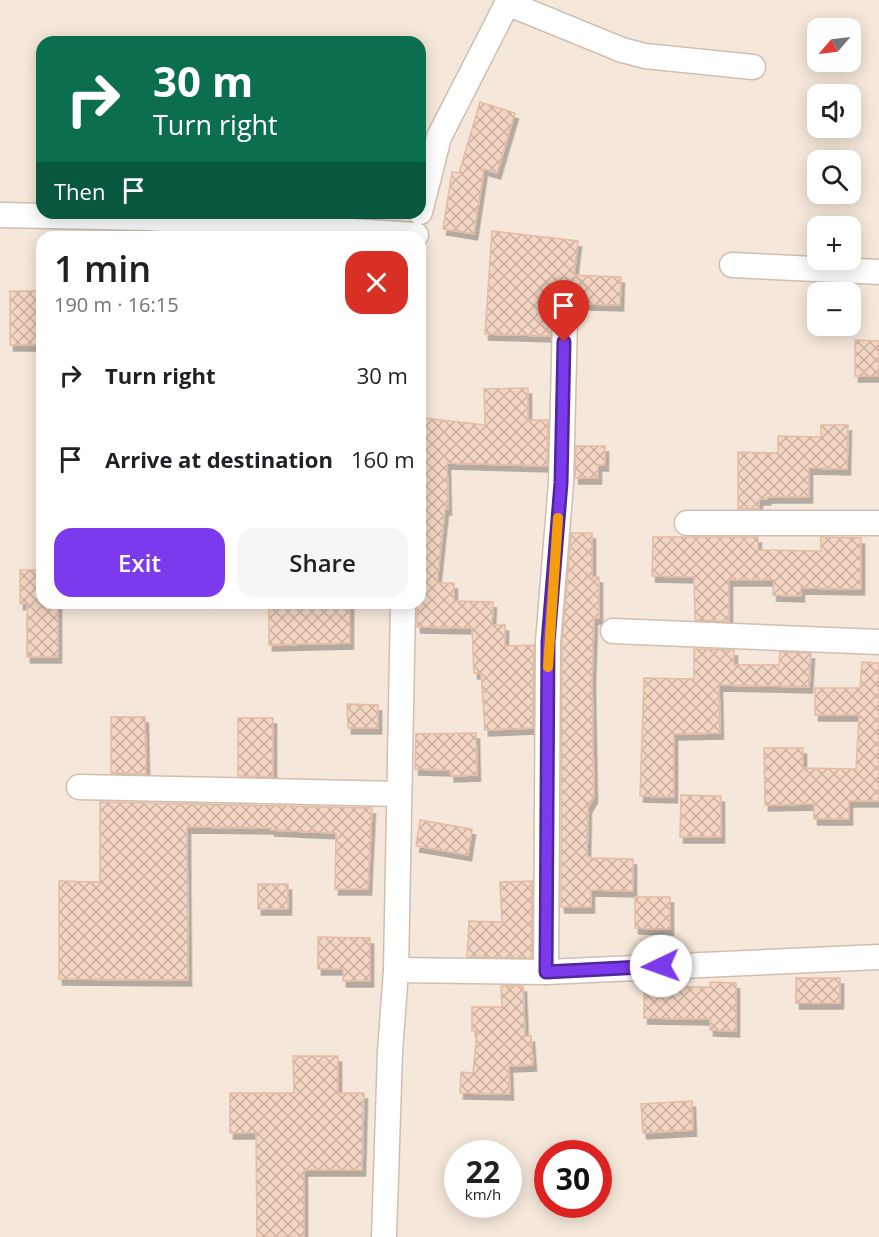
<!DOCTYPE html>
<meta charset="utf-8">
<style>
:root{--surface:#fff;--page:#f6f6f6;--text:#202124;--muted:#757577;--accent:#7c3aed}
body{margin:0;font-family:"Open Sans",sans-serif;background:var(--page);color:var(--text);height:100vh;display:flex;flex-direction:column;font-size:22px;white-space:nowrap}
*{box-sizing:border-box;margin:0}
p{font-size:20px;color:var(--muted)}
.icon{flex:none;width:33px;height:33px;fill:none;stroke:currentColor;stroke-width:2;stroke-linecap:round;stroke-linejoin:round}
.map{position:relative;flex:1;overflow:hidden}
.sheet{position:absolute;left:36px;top:231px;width:390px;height:378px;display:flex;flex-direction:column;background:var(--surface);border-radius:18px;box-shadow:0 3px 15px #0003}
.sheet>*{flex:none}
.hud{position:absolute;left:36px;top:36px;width:390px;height:183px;border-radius:18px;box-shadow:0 3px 15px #0003;background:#0b6e4f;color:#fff;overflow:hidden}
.needle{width:39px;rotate:242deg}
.buttons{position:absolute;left:807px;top:18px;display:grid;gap:12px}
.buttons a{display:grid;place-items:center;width:54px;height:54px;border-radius:12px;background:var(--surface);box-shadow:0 3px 15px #0003;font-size:30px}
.speed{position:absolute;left:444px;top:1140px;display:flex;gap:12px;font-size:30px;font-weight:700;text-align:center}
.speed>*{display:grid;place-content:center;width:78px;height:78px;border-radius:50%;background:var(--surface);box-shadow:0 3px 15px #0003;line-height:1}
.speed small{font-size:15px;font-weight:400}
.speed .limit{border:9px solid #d22;background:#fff;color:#111}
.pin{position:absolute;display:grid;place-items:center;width:51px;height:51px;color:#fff;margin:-62px -26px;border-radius:50% 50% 50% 0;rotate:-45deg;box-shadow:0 0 6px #0007}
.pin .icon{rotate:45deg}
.me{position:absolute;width:66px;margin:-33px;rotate:267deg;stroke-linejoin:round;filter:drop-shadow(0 0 4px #0008)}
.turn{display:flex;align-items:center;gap:21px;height:126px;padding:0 18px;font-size:27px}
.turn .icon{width:78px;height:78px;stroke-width:2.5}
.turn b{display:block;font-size:42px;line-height:51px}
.then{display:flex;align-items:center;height:57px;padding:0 18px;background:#0003;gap:12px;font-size:22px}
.round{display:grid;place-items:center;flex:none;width:63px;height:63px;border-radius:18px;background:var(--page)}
.overview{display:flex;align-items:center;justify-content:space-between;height:102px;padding:0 18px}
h1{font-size:36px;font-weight:600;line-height:45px}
.action{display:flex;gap:12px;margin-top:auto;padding:12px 18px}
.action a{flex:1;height:69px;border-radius:18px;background:var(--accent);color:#fff;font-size:24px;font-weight:600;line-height:69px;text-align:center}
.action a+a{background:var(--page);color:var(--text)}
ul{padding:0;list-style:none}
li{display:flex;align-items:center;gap:18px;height:84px;padding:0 18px}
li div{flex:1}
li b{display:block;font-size:22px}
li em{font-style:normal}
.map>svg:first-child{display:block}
</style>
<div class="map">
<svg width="879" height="1237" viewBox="0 0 879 1237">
<defs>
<pattern id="building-cross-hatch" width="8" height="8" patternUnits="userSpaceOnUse" patternTransform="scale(1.5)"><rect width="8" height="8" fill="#f3d5c3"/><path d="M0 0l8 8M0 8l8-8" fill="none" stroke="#cab0a1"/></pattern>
<filter id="shadow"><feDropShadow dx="3.5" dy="6" stdDeviation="0" flood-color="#0004"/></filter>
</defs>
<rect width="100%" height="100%" fill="#fdf6ec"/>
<path fill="#f5e8da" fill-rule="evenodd" d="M0 0H879V1237H0ZM818 28H850V62H818ZM42 42H420V213H42ZM818 94H850V128H818ZM818 160H850V194H818ZM818 226H850V260H818ZM42 237H420V603H42ZM818 292H850V326H818ZM458 1154H508V1204H458ZM548 1154H598V1204H548Z"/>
<g fill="url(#building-cross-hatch)" stroke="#e6bba3" stroke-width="1.5" filter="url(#shadow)">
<polygon points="480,102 515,113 497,173 484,169 474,234 443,229 452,172 459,173"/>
<polygon points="492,231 578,241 574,275 621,277 620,305 555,303 550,336 485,334"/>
<rect x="10" y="291" width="32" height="54"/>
<polygon points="855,340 879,341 879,376 855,376"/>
<polygon points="528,388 528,420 548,420 547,466 447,463 448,509 445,509 437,583 454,583 454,601 493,602 492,625 505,625 505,646 534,645 533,728 485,730 481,673 474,673 472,628 417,627 417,603 420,603 420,458 424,418 485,425 484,389"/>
<polygon points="821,425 848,425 847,469 809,468 809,497 768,497 767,499 759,499 759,509 738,509 738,452 778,453 778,436 821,437"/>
<polygon points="576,446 605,446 605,465 598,465 598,478 575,478"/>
<polygon points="571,533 592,533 592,577 599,577 599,618 594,618 592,681 594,797 588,807 587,856 591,858 633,859 633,891 591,890 591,907 561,907 562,643"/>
<polygon points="653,537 758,537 758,550 821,551 821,537 861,538 861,589 801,588 801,596 773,595 774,580 729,580 729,622 695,620 694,577 652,576"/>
<polygon points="20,570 42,570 42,603 58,603 58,657 27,657 27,603 20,604"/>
<polygon points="269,603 350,603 350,643 269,645"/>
<polygon points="694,649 734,650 734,665 779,665 780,652 811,653 809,687 719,685 720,733 674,734 674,797 640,796 644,678 694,679"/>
<polygon points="862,662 879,663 879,801 849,801 849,819 814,819 814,804 765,805 764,748 803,748 803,768 856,769 859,715 815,715 815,688 860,688"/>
<polygon points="347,704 378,705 378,728 348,728"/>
<polygon points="111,717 145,717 146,774 111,773"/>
<polygon points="238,718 273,718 273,777 238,776"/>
<polygon points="476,733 477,775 451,776 450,770 415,769 416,734"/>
<polygon points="681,795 721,796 721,837 680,837"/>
<polygon points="100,802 372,808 368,889 335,889 336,833 271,830 271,828 187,827 188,980 59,979 59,881 100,882"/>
<polygon points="420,820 472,829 468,855 416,846"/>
<polygon points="532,881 532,958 467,957 469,921 502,922 500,882"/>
<rect x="258" y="884" width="30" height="25"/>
<polygon points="635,897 670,897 670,929 635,928"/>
<polygon points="318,937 370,938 370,981 343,981 343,969 318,969"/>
<rect x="796" y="978" width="44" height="25"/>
<polygon points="710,982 736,983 736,1031 710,1030 710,1019 644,1018 644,986 710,987"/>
<polygon points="501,986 523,986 525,1036 531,1036 533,1065 509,1066 510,1094 460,1093 461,1072 473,1073 477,1031 472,1031 472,1007 502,1007"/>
<polygon points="293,1056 338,1056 338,1093 364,1093 362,1170 304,1170 304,1237 257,1237 256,1133 230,1133 230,1093 294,1093"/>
<polygon points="692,1101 693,1130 643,1133 641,1104"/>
</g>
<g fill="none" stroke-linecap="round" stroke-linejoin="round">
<defs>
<g id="minor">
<polyline points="507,3 622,50 645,56 753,67"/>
<polyline points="420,212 439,137 509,0"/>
<polyline points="0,215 147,218 416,235"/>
<polyline points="732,265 879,272"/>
<polyline points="687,523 879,523"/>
<polyline points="613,631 879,642"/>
<polyline points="79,787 399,794"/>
<polyline points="396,970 546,972 879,957"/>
<polyline points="546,972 548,642 561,483 565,319"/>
<polyline points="384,1237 390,1052 396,970 403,603"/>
</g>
</defs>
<use href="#minor" stroke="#d1beb0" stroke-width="27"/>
<use href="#minor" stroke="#fff" stroke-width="24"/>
</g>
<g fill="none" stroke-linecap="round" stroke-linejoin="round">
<defs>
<polyline id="route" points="564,342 561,483 548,642 546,972 661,966"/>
</defs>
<use href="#route" stroke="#51269a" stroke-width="15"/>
<use href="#route" stroke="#7c3aed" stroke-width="10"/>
<polyline stroke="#f59e0b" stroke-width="10" points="548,667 558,518"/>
</g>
</svg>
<div class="buttons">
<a><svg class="needle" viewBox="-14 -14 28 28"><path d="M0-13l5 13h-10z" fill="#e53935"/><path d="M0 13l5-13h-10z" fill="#757577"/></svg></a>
<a><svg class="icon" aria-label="sound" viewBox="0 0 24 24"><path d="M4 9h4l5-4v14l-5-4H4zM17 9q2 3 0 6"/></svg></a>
<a><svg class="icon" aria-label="search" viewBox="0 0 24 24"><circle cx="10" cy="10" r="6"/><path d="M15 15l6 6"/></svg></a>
<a>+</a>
<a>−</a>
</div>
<div class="speed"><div>22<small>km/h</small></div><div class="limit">30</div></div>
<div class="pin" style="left:564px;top:342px;background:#d93025"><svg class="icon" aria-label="arrive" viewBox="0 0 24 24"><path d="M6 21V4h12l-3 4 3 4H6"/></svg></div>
<svg class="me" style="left:661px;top:966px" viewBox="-20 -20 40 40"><circle r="19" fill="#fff"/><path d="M0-13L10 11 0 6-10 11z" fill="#7c3aed"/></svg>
<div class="hud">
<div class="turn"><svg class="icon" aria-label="right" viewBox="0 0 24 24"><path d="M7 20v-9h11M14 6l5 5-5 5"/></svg><div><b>30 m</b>Turn right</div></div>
<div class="then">Then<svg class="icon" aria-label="arrive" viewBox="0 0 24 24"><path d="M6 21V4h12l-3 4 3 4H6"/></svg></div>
</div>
<section class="sheet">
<div class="overview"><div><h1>1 min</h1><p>190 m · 16:15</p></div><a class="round" style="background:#d93025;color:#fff"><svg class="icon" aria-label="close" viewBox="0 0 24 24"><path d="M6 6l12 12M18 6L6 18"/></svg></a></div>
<ul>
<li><svg class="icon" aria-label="right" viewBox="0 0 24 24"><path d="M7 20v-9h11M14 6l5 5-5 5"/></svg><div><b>Turn right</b></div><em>30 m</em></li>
<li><svg class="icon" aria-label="arrive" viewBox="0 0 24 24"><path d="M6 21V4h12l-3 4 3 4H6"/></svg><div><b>Arrive at destination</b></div><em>160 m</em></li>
</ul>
<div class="action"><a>Exit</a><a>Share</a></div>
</section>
</div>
